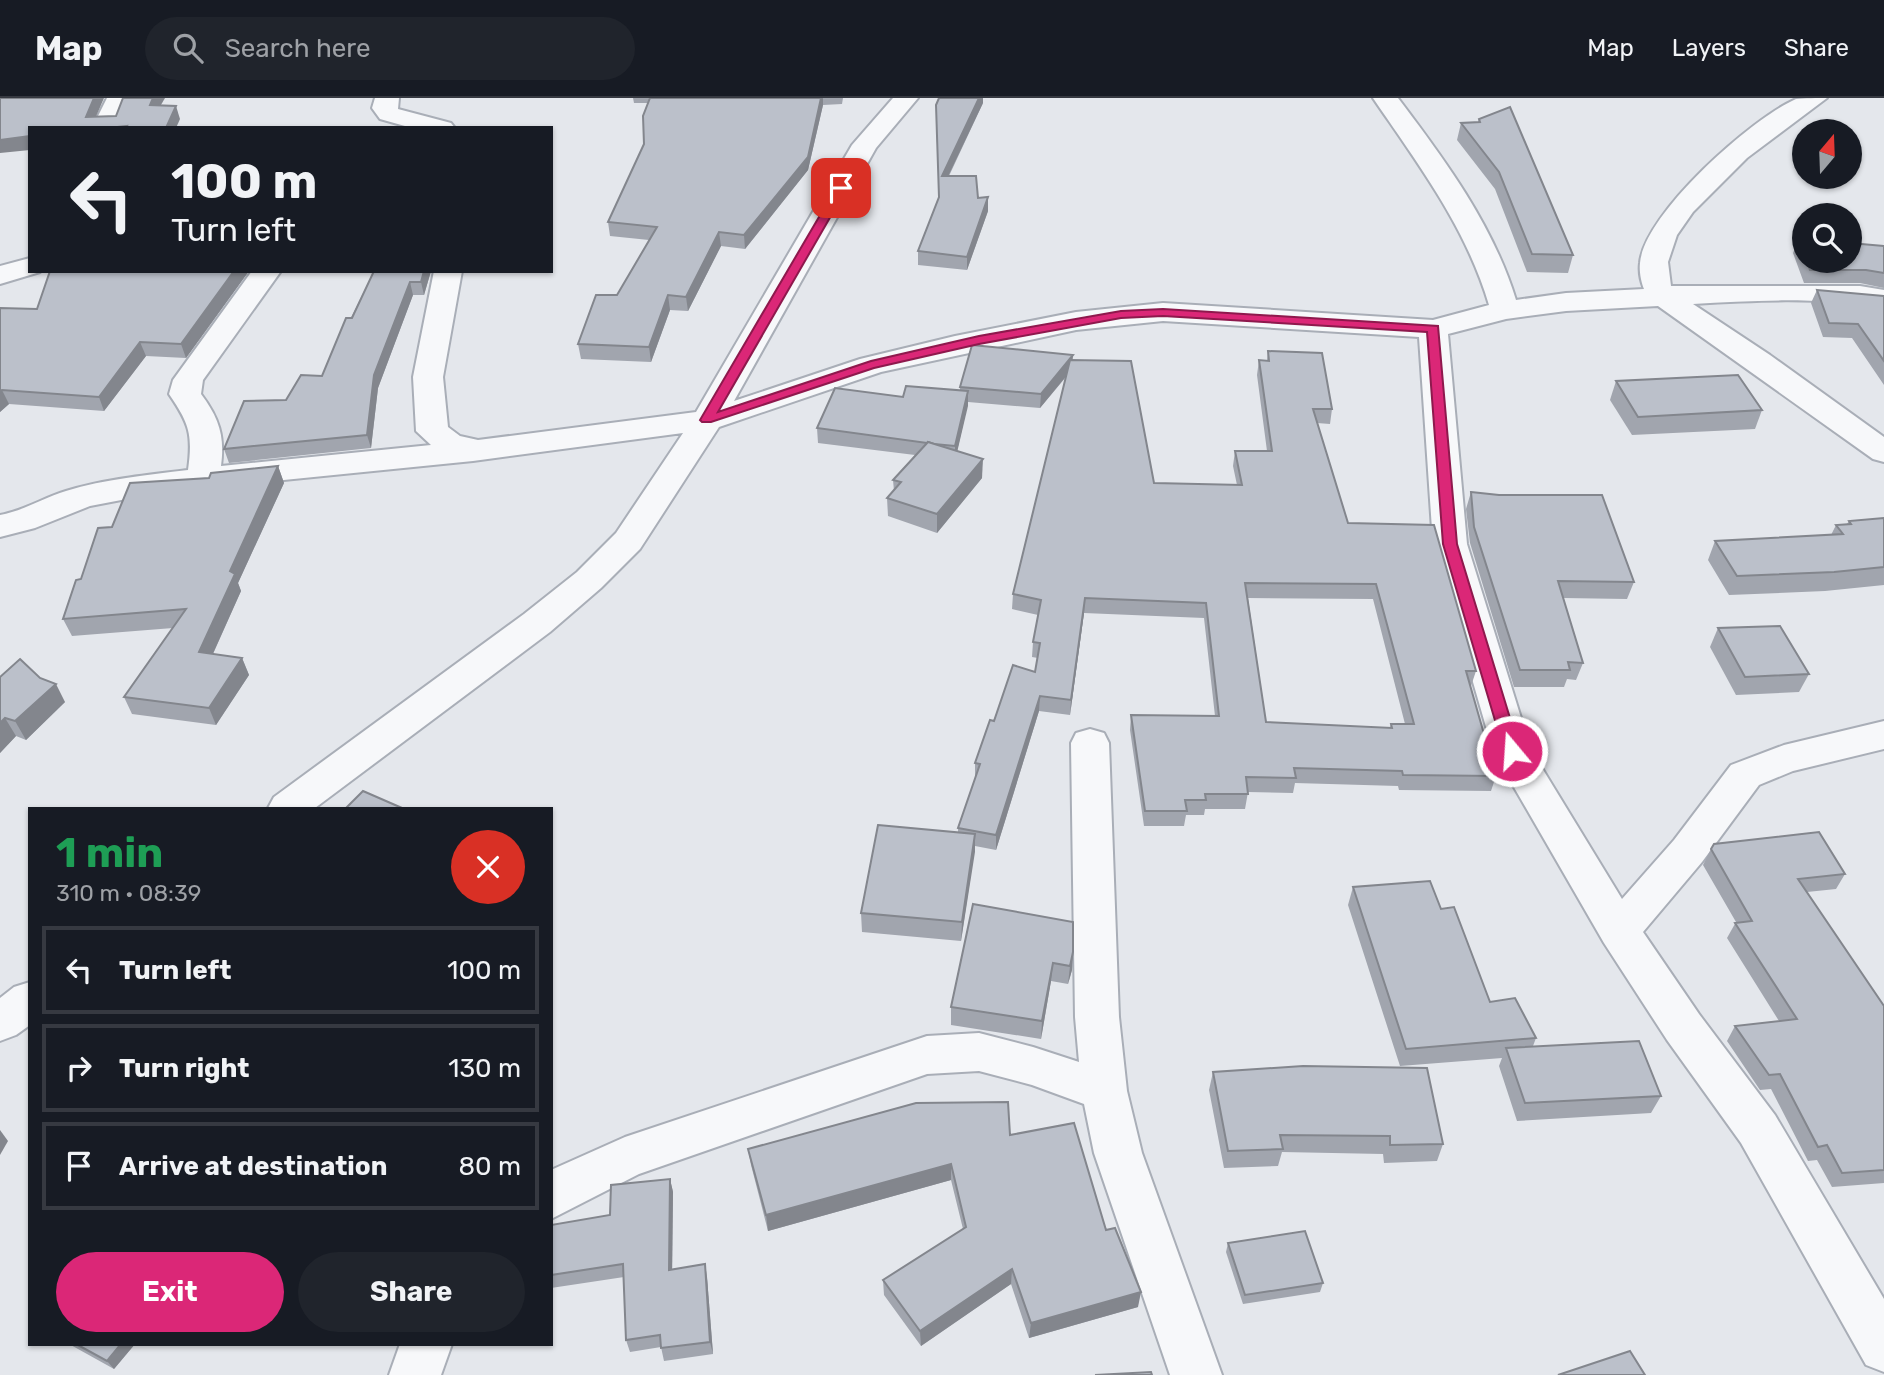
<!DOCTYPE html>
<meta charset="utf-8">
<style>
:root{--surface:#171b24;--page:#20242c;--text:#f1f3f6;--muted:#9ea1a6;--line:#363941;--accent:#db2777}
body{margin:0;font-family:Rubik,sans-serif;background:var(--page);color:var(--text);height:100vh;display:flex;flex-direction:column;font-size:26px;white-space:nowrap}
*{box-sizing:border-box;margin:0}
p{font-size:23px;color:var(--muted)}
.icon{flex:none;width:38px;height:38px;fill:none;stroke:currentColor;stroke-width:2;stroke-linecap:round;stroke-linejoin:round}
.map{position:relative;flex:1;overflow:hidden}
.drawer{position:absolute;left:28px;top:709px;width:525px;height:539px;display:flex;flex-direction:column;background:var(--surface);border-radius:0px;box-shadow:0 2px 5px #0004}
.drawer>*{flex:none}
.guide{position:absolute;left:28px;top:28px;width:525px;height:147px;border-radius:0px;box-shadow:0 2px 5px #0004;background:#171b24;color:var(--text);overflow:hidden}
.needle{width:46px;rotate:19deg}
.controls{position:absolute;left:1792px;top:21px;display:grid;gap:14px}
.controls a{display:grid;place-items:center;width:70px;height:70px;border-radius:50%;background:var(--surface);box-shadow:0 2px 5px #0004;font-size:35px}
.pin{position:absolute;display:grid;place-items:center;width:60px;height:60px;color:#fff;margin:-30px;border-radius:14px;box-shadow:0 4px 10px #0006}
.me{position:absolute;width:77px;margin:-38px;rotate:342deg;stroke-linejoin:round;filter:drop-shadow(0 0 5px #0008)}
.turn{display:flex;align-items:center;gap:24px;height:147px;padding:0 28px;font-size:32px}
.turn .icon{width:91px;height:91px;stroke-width:2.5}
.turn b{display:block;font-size:49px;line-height:60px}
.round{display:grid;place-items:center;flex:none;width:74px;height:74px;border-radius:37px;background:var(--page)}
.overview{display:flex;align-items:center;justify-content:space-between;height:119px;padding:0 28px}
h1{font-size:42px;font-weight:700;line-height:52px;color:#1e9e55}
.action{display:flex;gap:14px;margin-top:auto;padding:14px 28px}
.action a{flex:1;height:80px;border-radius:42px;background:var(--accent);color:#fff;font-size:28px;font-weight:700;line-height:80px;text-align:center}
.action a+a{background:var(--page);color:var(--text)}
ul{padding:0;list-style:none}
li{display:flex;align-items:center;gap:21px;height:88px;margin:0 14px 10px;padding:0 14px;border:4px solid var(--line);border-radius:0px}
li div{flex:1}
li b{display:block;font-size:26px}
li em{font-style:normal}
header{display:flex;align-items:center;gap:42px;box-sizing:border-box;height:98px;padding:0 35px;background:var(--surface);border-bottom:2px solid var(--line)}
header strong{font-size:33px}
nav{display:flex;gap:38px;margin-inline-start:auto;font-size:24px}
.search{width:490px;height:63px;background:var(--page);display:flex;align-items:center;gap:18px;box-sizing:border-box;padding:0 24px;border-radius:38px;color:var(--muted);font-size:26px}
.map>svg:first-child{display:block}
</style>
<header>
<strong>Map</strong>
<div class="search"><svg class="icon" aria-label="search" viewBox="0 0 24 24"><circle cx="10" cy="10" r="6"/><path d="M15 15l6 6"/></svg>Search here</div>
<nav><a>Map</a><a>Layers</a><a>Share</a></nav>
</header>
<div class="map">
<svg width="1884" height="1277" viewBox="0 0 1884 1277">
<rect width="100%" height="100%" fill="#e4e7ec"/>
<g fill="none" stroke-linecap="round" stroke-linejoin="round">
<defs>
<g id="minor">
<polygon points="107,0 131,0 118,30 92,30"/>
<polygon points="375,0 399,0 398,11 451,25 455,30 412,30 380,21 372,10"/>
<path d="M893 0H918L876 50 734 303 860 261 955 238 1076 214 1163 205 1433 222 1489 207C1466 129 1418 66 1373 0H1398C1445 62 1493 127 1516 202L1566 195 1644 191C1641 184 1639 173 1640 165 1644 116 1752 20 1796 1 1804 0 1818 0 1827 0L1747 60 1693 114 1677 137 1668 164 1671 188H1860L1884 192V210C1822 199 1755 202 1693 206L1770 257 1884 339V364L1873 361 1658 208 1566 213 1506 221 1448 236 1467 446 1531 652 1622 801 1674 742 1731 667 1784 647 1884 623V651L1793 673 1759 687 1702 764 1643 834 1699 916 1775 1017 1884 1201V1274L1866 1267 1741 1045 1667 942 1604 845 1493 653 1433 446 1419 239 1163 223 1076 232 881 274 719 329 640 451 601 490 550 534 315 710H268L274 699 524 516 577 474 616 435 683 335 473 363 233 387 137 399 90 408 35 430 0 439V417C23 413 43 400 66 393 105 381 147 377 188 372 193 336 189 325 169 296L173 282 252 173H281L203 282 201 296C219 320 225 338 221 368L431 347 416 333 413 279 434 173H462L443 279 448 329 460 338 478 342 696 314 852 47Z"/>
<polygon points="30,160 30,173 40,174 0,186 0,168"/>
<polygon points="1090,631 1104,635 1109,645 1119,919 1127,993 1142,1055 1222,1277 1170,1277 1094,1055 1084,1006 1032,987 979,973 927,976 639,1076 551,1121 551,1072 625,1039 927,938 979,935 1033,949 1079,964 1075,919 1071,645 1076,635"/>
<polygon points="30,884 30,927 16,937 0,943 0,900 14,889"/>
<polygon points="400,1246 452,1246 441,1277 389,1277"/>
</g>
</defs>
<use href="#minor" stroke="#a9aeb7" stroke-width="4"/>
<use href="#minor" fill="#f7f8fa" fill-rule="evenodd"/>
</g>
<g fill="#a1a5ae" fill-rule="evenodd">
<polygon points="633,0 843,0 842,6 823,7 808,72 745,151 721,148 688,213 670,212 651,264 581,261 578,246 617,197 649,142 610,138 608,124 644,46 648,5 634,5"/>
<polygon points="983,5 949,78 978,100 988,99 988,113 967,172 918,167 918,153 939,100 936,20"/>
<polygon points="1479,21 1573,157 1568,175 1527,174 1495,91 1457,42 1461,25 1478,24"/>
<polygon points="1799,141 1804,142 1804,163 1850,163 1884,148 1884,190 1860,185 1804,185 1793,155"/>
<polygon points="249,173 186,260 146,258 104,313 9,306 0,314 0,210 37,211"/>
<polygon points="374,173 431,173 424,197 413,197 378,290 371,350 229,365 224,351 286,302 322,278"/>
<polygon points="1817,192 1884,198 1884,287 1852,240 1823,239 1811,205"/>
<path d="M1268 253 1332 311 1330 326 1317 325 1348 425 1476 573 1471 588H1470L1496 678 1491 693 1399 692 1398 688 1295 685 1293 695 1248 694 1245 711H1205L1204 717H1186L1184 728H1144L1130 632 1131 617 1215 618 1204 520 1084 515 1070 617 1039 613 996 752 975 748 961 843 862 834 861 815 958 734V730L975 680V665L994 623 1035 574 1038 560 1032 559 1033 544 1038 517 1012 511 1013 496 1066 279 1040 310 968 304 957 353 982 380 937 435 888 418 887 400 894 393 893 382 915 357 818 345 817 330 903 299 960 293V289L1073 263 1154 385 1237 387 1233 368 1235 353H1267L1257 277 1259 262 1267 263ZM1248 500 1373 501 1405 626H1391L1390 630 1266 624Z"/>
<polygon points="1616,283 1762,312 1755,331 1632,337 1610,302"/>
<polygon points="278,368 284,385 238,485 241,493 213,556 242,560 249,577 216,627 132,616 124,599 173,530 72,538 63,521 81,481 112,429 209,380"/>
<polygon points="1471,394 1634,484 1627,501 1563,500 1583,565 1576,582 1567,581 1564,589 1514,589 1470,445 1466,411"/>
<polygon points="1884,420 1884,487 1825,493 1729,497 1708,462 1715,443 1831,437 1836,427 1847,426 1849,423"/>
<polygon points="1718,530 1809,576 1799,594 1736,597 1710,549"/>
<polygon points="0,579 65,604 26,642 16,638 0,655"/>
<polygon points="1711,751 1845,776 1836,791 1807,794 1884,908 1884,1085 1832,1089 1817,1062 1808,1063 1771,991 1760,992 1727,943 1735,928 1779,923 1727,840 1736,824 1703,767"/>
<polygon points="1353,789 1441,811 1490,904 1536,940 1533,948 1661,998 1651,1015 1517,1023 1499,968 1502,960 1400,968 1348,807"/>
<polygon points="1073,854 1072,872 1068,886 1051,883 1041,941 951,927 951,909"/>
<polygon points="1213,974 1443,1046 1437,1063 1384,1065 1383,1056 1282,1054 1278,1068 1224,1070 1209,992"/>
<polygon points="1010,1037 1106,1132 1138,1209 1029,1240 1011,1186 921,1248 884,1197 883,1182 963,1131 951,1082 768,1133 751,1067 748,1051"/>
<polygon points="670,1081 673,1094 672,1171 707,1179 713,1256 664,1263 661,1249 630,1254 626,1242 624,1179 551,1190 551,1127 610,1117"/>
<polygon points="1228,1145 1323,1185 1320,1194 1243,1206 1226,1154"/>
<polygon points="69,1246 135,1246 114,1271"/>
</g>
<g fill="#83868d">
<polygon points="94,0 104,0 91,30 86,19"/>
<polygon points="153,0 165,0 154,19 150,7"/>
<polygon points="821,0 823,0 823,7 808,72 745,151 744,137"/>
<polygon points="979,0 983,0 983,5 942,91 942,78"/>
<polygon points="176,8 180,21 176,30 166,30"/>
<polygon points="30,38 30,52 0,55 0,42"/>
<polygon points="988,99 988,113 967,172 967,159"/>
<polygon points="719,134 721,148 688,213 686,199"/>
<polygon points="234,173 249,173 186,260 181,246"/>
<polygon points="424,173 431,173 424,197 421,184"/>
<polygon points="410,184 413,197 378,290 371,350 367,337 374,277"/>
<polygon points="668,197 670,212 651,264 649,249"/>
<polygon points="140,244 146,258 104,313 99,299"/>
<polygon points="1073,257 1072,271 1040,310 1041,296"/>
<polygon points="2,292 9,306 0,314 0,294"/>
<polygon points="968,293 968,308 955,363 955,348"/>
<polygon points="983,361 982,380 937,435 937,416"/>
<polygon points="278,368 284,385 238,485 241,493 206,571 199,554 230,473"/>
<polygon points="1085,500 1084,515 1070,617 1071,602"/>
<polygon points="242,560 249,577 216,627 209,610"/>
<polygon points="56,586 65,604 26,642 15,623"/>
<polygon points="1040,598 1039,613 996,752 996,737"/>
<polygon points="5,620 16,638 0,655 0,625"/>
<polygon points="975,736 975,754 961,843 962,824"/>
<polygon points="1073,854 1072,872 1068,886 1070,868"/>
<polygon points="1053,865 1051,883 1041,941 1042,923"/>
<polygon points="0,1032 8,1043 0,1057"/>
<polygon points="951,1066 951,1082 768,1133 766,1117"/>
<polygon points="670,1081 673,1094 672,1184 669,1172"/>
<polygon points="705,1166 707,1179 713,1256 710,1244"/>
<polygon points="1012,1171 1011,1186 921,1248 920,1233"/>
<polygon points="1141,1194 1138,1209 1029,1240 1031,1225"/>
<polygon points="121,1246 135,1246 114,1271 107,1263"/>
</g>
<g fill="#bbc0ca" stroke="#83868d" stroke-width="2" fill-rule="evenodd">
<polygon points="0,0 94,0 86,19 116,18 123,0 153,0 150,7 176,8 166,30 126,30 127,28 108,30 30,30 30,38 0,42"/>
<polygon points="650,0 821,0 808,59 744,137 719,134 686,199 668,197 649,249 578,246 596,197 617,197 657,129 608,124 644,46 643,18"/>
<polygon points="939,0 979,0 942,78 976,78 978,100 988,99 967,159 918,153 939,99 936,7"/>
<polygon points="1510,9 1573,157 1532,156 1499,74 1461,25 1480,24 1479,21"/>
<polygon points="1799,141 1804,142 1804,156"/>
<polygon points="1850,145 1884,148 1884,175 1866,172 1810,172 1807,163 1850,163"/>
<polygon points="50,173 234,173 181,246 140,244 99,299 2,292 0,294 0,210 37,211"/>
<polygon points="374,173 424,173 421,184 410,184 374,277 367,337 224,351 244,303 286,302 301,277 322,278 346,220 352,220"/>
<polygon points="1817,192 1884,198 1884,263 1858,226 1829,225"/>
<polygon points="972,247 1073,257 1041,296 960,289"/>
<path d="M1268 253 1322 255 1332 311H1313L1348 425 1434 427 1476 573H1466L1496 678 1403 677 1402 673 1294 670 1296 680 1246 679 1248 696H1205L1206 702H1185L1187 713H1145L1131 617 1219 618 1206 505 1085 500 1071 602 1040 598 996 737 958 730 980 666 975 665 990 622 994 623 1013 567 1035 574 1040 545 1033 544 1041 502 1013 496 1070 262 1131 263 1154 385 1242 387 1235 353H1272L1259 262 1269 263ZM1245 485 1376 486 1414 626H1391L1392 630 1266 624Z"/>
<polygon points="1738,277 1762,312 1638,319 1616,283"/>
<polygon points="906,288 968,293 955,348 934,346 928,344 927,345 817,330 835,290 903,299"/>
<polygon points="928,344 983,361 937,416 887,400 901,384 893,382"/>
<polygon points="278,368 230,473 235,476 199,554 242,560 209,610 124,599 186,511 63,521 76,482 81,481 98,430 112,429 130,385 209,380 211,375"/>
<polygon points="1471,394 1499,397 1602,397 1634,484 1558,483 1583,565 1568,564 1570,572 1520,572 1474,429"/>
<polygon points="1884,420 1884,469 1834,474 1737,478 1715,443 1843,436 1836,427 1851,426 1849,423"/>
<polygon points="1780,528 1809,576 1745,579 1718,530"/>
<polygon points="20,561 40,580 56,586 15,623 5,620 0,625 0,579"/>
<polygon points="363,693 402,710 346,710"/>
<polygon points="878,727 975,736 962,824 861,815"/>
<polygon points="1819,734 1845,776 1798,781 1884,908 1884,1072 1842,1075 1827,1047 1818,1049 1780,976 1769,977 1735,928 1797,921 1735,825 1752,823 1711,751 1714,746"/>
<polygon points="1430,783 1441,811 1454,809 1490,904 1515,900 1536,940 1406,951 1353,789"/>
<polygon points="973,806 1073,824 1073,854 1070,868 1053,865 1042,923 951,909"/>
<polygon points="1639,943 1661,998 1525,1005 1506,950"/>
<polygon points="1303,968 1427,970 1443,1046 1390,1047 1390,1038 1280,1037 1283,1051 1228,1053 1213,974"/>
<polygon points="1008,1004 1010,1037 1074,1025 1106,1132 1115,1130 1141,1194 1031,1225 1012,1171 920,1233 883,1182 966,1129 951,1066 766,1117 748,1051 916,1005"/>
<polygon points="670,1081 669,1172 705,1166 710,1244 661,1250 660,1237 626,1242 623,1166 551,1177 551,1127 610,1117 611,1087"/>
<polygon points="1305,1133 1323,1185 1245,1197 1228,1145"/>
<polygon points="76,1246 121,1246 107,1263"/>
<polygon points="1630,1253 1645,1277 1558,1277"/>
<polygon points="1151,1274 1152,1277 1095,1277"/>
</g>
<polygon fill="#db2777" stroke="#8e194d" stroke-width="2" points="841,86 847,90 718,314 871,263 979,238 1121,213 1163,211 1438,228 1457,446 1520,653 1518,657 1506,657 1504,653 1443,446 1427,234 1163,218 1121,220 979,246 874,270 711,324 702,324 700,322 836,90"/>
</svg>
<div class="controls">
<a><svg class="needle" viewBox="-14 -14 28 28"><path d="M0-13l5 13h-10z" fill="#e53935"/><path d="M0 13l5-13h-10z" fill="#9ea1a6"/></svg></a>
<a><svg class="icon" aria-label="search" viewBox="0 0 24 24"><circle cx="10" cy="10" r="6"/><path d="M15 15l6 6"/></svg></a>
</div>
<div class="pin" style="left:841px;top:90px;background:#d93025"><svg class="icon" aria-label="arrive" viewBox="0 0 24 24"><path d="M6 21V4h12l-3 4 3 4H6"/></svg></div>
<svg class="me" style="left:1512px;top:653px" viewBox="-20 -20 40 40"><circle r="17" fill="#db2777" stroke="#fff" stroke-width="3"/><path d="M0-11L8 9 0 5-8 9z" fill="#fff"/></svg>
<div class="guide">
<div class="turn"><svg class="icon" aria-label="left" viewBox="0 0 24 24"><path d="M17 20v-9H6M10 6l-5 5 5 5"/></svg><div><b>100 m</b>Turn left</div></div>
</div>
<section class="drawer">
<div class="overview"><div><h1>1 min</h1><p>310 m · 08:39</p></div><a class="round" style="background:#d93025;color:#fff"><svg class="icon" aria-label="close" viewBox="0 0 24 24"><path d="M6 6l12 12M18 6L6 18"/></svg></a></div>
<ul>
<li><svg class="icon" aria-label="left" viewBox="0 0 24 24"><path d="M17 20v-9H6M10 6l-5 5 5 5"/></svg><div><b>Turn left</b></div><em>100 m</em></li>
<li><svg class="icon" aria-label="right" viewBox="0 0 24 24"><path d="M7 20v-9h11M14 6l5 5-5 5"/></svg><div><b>Turn right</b></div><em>130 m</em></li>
<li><svg class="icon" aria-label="arrive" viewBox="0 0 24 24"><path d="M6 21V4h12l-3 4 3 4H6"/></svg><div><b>Arrive at destination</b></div><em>80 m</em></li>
</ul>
<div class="action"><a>Exit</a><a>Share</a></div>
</section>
</div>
